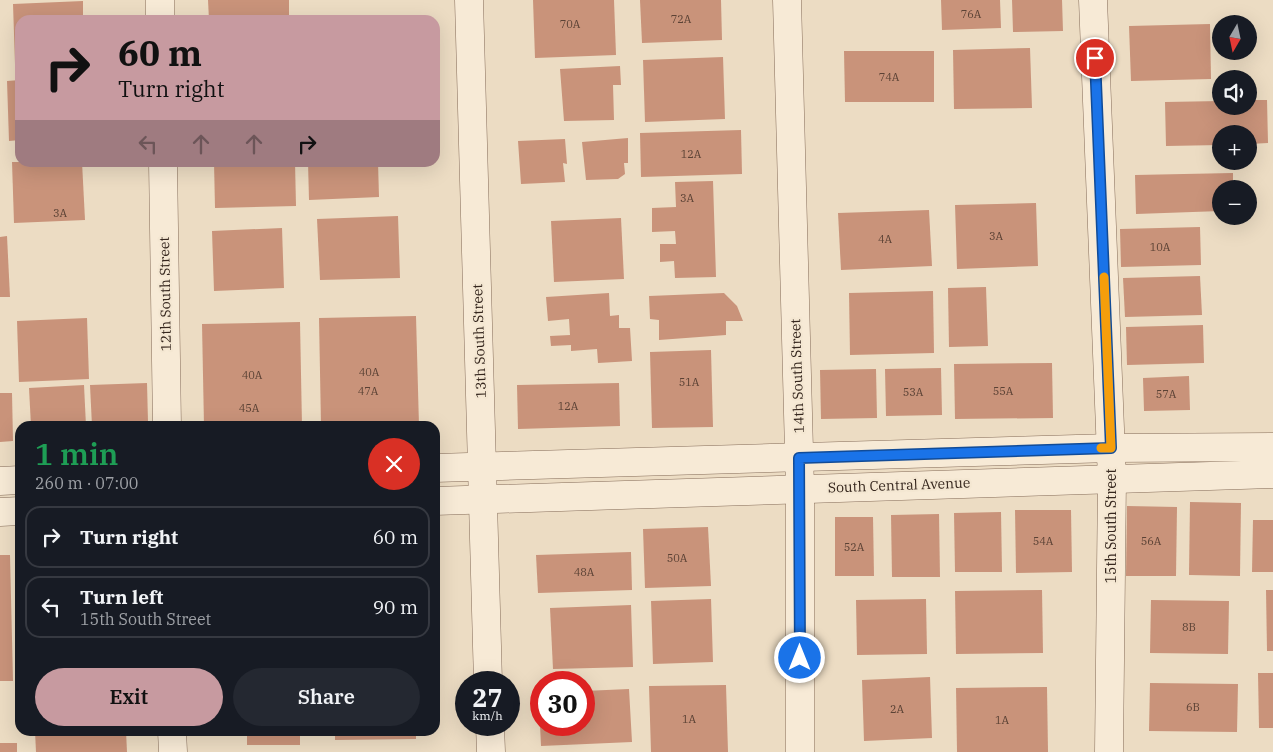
<!DOCTYPE html>
<meta charset="utf-8">
<style>
:root{--surface:#171b24;--page:#242831;--text:#f1f3f6;--muted:#9ea1a6;--line:#363941;--accent:#c79aa0}
body{margin:0;font-family:"IBM Plex Serif",serif;background:var(--page);color:var(--text);height:100vh;display:flex;flex-direction:column;font-size:19px;white-space:nowrap}
*{box-sizing:border-box;margin:0}
p{font-size:16px;color:var(--muted)}
.icon{flex:none;width:28px;height:28px;fill:none;stroke:currentColor;stroke-width:2;stroke-linecap:round;stroke-linejoin:round}
.map{position:relative;flex:1;overflow:hidden}
.panel{position:absolute;left:15px;top:421px;width:425px;height:315px;display:flex;flex-direction:column;background:var(--surface);border-radius:15px;box-shadow:0 5px 20px #0002}
.panel>*{flex:none}
.top-card{position:absolute;left:15px;top:15px;width:425px;height:152px;border-radius:15px;box-shadow:0 5px 20px #0002;background:#c79aa0;color:#111;overflow:hidden}
.needle{width:32px;rotate:189deg}
.tools{position:absolute;left:1212px;top:15px;display:grid;gap:10px}
.tools a{display:grid;place-items:center;width:45px;height:45px;border-radius:50%;background:var(--surface);box-shadow:0 5px 20px #0002;font-size:25px}
.speed{position:absolute;left:455px;top:671px;display:flex;gap:10px;font-size:25px;font-weight:700;text-align:center}
.speed>*{display:grid;place-content:center;width:65px;height:65px;border-radius:50%;background:var(--surface);box-shadow:0 5px 20px #0002;line-height:1}
.speed small{font-size:12px;font-weight:400}
.speed .limit{border:8px solid #d22;background:#fff;color:#111}
.pin{position:absolute;display:grid;place-items:center;width:42px;height:42px;color:#fff;margin:-21px;border:2px solid #fff;border-radius:50%;box-shadow:0 1px 5px #0007}
.me{position:absolute;width:55px;margin:-28px;rotate:0deg;stroke-linejoin:round;filter:drop-shadow(0 0 4px #0008)}
.turn{display:flex;align-items:center;gap:18px;height:105px;padding:0 20px;font-size:22px}
.turn .icon{width:65px;height:65px;stroke-width:2.5}
.turn b{display:block;font-size:35px;line-height:42px}
.lanes{display:flex;align-items:center;height:48px;padding:0 20px;background:#0003;justify-content:center;gap:25px;direction:ltr}
.lanes .off{opacity:.35}
.round{display:grid;place-items:center;flex:none;width:52px;height:52px;border-radius:26px;background:var(--page)}
.summary{display:flex;align-items:center;justify-content:space-between;height:85px;padding:0 20px}
h1{font-size:30px;font-weight:600;line-height:38px;color:#1e9e55}
.cta{display:flex;gap:10px;margin-top:auto;padding:10px 20px}
.cta a{flex:1;height:58px;border-radius:30px;background:var(--accent);color:#111;font-size:20px;font-weight:600;line-height:58px;text-align:center}
.cta a+a{background:var(--page);color:var(--text)}
ul{padding:0;list-style:none}
li{display:flex;align-items:center;gap:15px;height:62px;margin:0 10px 8px;padding:0 10px;border:2px solid var(--line);border-radius:15px}
li div{flex:1}
li b{display:block;font-size:19px}
li em{font-style:normal}
.map>svg:first-child{display:block}
</style>
<div class="map">
<svg width="1273" height="752" viewBox="0 0 1273 752">
<rect width="100%" height="100%" fill="#ecdcc3"/>
<g fill="#c9937a">
<polygon points="208,0 289,0 289,20 209,20"/>
<polygon points="533,0 614,0 616,55 535,58"/>
<polygon points="640,0 721,0 722,40 642,43"/>
<polygon points="941,0 1000,0 1001,28 942,30"/>
<polygon points="1012,0 1062,0 1063,31 1013,32"/>
<polygon points="83,1 83,20 20,20 20,64 15,64 13,4"/>
<polygon points="1210,24 1211,79 1131,81 1129,26"/>
<polygon points="1030,48 1032,108 954,109 953,50"/>
<polygon points="844,51 934,51 934,102 845,102"/>
<polygon points="723,57 725,119 645,122 643,60"/>
<polygon points="620,66 621,85 613,85 614,120 564,121 560,69"/>
<polygon points="20,80 20,140 9,141 7,81"/>
<polygon points="1249,100 1267,100 1268,143 1249,144 1249,134 1221,134 1221,145 1166,146 1165,102 1221,101 1221,106 1249,106"/>
<polygon points="741,130 742,174 641,177 640,133"/>
<polygon points="628,138 628,163 624,163 625,174 618,179 586,180 582,142"/>
<polygon points="565,139 567,164 563,163 565,182 521,184 518,141"/>
<polygon points="12,162 82,162 85,220 14,223"/>
<polygon points="214,162 295,162 296,206 215,208"/>
<polygon points="308,162 378,162 379,197 309,200"/>
<polygon points="1233,173 1233,189 1221,189 1221,211 1136,214 1135,175"/>
<polygon points="713,181 716,277 675,278 674,261 660,262 660,244 676,244 675,231 652,232 652,208 676,207 675,182"/>
<polygon points="1036,203 1038,266 957,269 955,205"/>
<polygon points="929,210 932,266 841,270 838,213"/>
<polygon points="398,216 400,278 320,280 317,219"/>
<polygon points="621,218 624,279 554,282 551,221"/>
<polygon points="1200,227 1201,265 1121,267 1120,229"/>
<polygon points="282,228 284,288 214,291 212,231"/>
<polygon points="7,236 10,297 0,297 0,237"/>
<polygon points="1200,276 1202,315 1125,317 1123,278"/>
<polygon points="986,287 988,346 949,347 948,288"/>
<polygon points="933,291 934,353 850,355 849,293"/>
<polygon points="609,293 610,316 619,315 619,328 630,328 632,361 598,363 597,349 571,351 571,345 551,346 550,336 570,335 569,319 548,321 546,297"/>
<polygon points="724,293 737,306 743,321 726,321 726,335 659,340 659,320 650,319 649,296"/>
<polygon points="416,316 419,426 321,426 319,318"/>
<polygon points="87,318 89,379 19,382 17,321"/>
<polygon points="300,322 302,426 204,426 202,324"/>
<polygon points="1203,325 1204,363 1127,365 1126,327"/>
<polygon points="711,350 713,427 652,428 650,352"/>
<polygon points="1052,363 1053,418 955,419 954,364"/>
<polygon points="941,368 942,415 886,416 885,369"/>
<polygon points="876,369 877,418 821,419 820,370"/>
<polygon points="1189,376 1190,410 1144,411 1143,378"/>
<polygon points="147,383 148,422 144,426 92,426 90,385"/>
<polygon points="619,383 620,426 518,429 517,385"/>
<polygon points="84,385 86,426 31,426 29,388"/>
<polygon points="0,393 12,393 13,441 0,442"/>
<polygon points="1190,502 1241,503 1240,576 1189,575"/>
<polygon points="1127,506 1177,507 1176,576 1126,576"/>
<polygon points="1015,510 1071,510 1072,572 1016,573"/>
<polygon points="1001,512 1002,572 955,572 954,513"/>
<polygon points="939,514 940,577 892,577 891,515"/>
<polygon points="835,517 873,517 874,576 835,576"/>
<polygon points="1253,520 1273,520 1273,572 1252,572"/>
<polygon points="708,527 711,586 645,588 643,529"/>
<polygon points="631,552 632,590 538,593 536,555"/>
<polygon points="0,555 10,555 13,681 0,681"/>
<polygon points="1042,590 1043,653 956,654 955,591"/>
<polygon points="1266,590 1273,590 1273,651 1267,651"/>
<polygon points="711,599 713,662 653,664 651,601"/>
<polygon points="926,599 927,654 857,655 856,600"/>
<polygon points="1151,600 1229,601 1228,654 1150,653"/>
<polygon points="631,605 633,667 553,669 550,608"/>
<polygon points="1258,673 1273,673 1273,728 1259,728"/>
<polygon points="930,677 932,738 864,741 862,680"/>
<polygon points="1150,683 1238,684 1237,732 1149,731"/>
<polygon points="726,685 728,752 651,752 649,686"/>
<polygon points="1047,687 1048,752 957,752 956,688"/>
<polygon points="629,689 632,742 541,746 540,725 584,725 584,691"/>
<polygon points="541,693 541,721 540,721 538,694"/>
<polygon points="35,731 126,731 127,752 36,752"/>
<rect x="247" y="731" width="53" height="14"/>
<polygon points="335,731 416,731 416,739 335,740"/>
<rect x="0" y="743" width="17" height="9"/>
</g>
<g fill="none" stroke-linecap="round" stroke-linejoin="round">
<defs>
<g id="minor">
<polyline points="160,0 160,20"/>
<polyline points="469,0 488,682"/>
<polyline points="787,0 800,488 800,752"/>
<polyline points="1093,0 1112,479 1109,752"/>
<polyline points="163,162 167,426"/>
<polyline points="435,468 1111,448 1273,447"/>
<polyline points="0,481 20,480"/>
<polyline points="435,501 1273,474"/>
<polyline points="0,512 20,511"/>
<polyline points="490,725 491,752"/>
<polyline points="172,731 173,752"/>
</g>
</defs>
<use href="#minor" stroke="#866d5a" stroke-width="29"/>
<use href="#minor" stroke="#f7ead6" stroke-width="28"/>
</g>
<g fill="none" stroke-linecap="round" stroke-linejoin="round">
<defs>
<polyline id="route" points="800,658 799,458 1111,448 1095,58"/>
</defs>
<use href="#route" stroke="#114b97" stroke-width="12"/>
<use href="#route" stroke="#1a73e8" stroke-width="9"/>
<polyline stroke="#f59e0b" stroke-width="9" points="1101,448 1111,448 1104,277"/>
</g>
<g text-anchor="middle" dominant-baseline="central" stroke-width="4.5" stroke-linejoin="round" paint-order="stroke">
<g font-size="11" fill="#5b4235">
<text x="971" y="14">76A</text>
<text x="681" y="19">72A</text>
<text x="570" y="24">70A</text>
<text x="889" y="77">74A</text>
<text x="691" y="154">12A</text>
<text x="687" y="198">3A</text>
<text x="60" y="213">3A</text>
<text x="996" y="236">3A</text>
<text x="885" y="239">4A</text>
<text x="1160" y="247">10A</text>
<text x="369" y="372">40A</text>
<text x="252" y="375">40A</text>
<text x="689" y="382">51A</text>
<text x="368" y="391">47A</text>
<text x="1003" y="391">55A</text>
<text x="913" y="392">53A</text>
<text x="1166" y="394">57A</text>
<text x="568" y="406">12A</text>
<text x="249" y="408">45A</text>
<text x="1043" y="541">54A</text>
<text x="1151" y="541">56A</text>
<text x="854" y="547">52A</text>
<text x="677" y="558">50A</text>
<text x="584" y="572">48A</text>
<text x="1189" y="627">8B</text>
<text x="1193" y="707">6B</text>
<text x="897" y="709">2A</text>
<text x="689" y="719">1A</text>
<text x="1002" y="720">1A</text>
</g>
<g font-size="14" fill="#36271e" stroke="#f4e7d2">
<text transform="translate(165 294) rotate(-91)">12th South Street</text>
<text transform="translate(479 341) rotate(-92)">13th South Street</text>
<text transform="translate(797 376) rotate(-92)">14th South Street</text>
<text transform="translate(899 485) rotate(-2)">South Central Avenue</text>
<text transform="translate(1111 526) rotate(-90)">15th South Street</text>
</g>
</g>
</svg>
<div class="tools">
<a><svg class="needle" viewBox="-14 -14 28 28"><path d="M0-13l5 13h-10z" fill="#e53935"/><path d="M0 13l5-13h-10z" fill="#9ea1a6"/></svg></a>
<a><svg class="icon" aria-label="sound" viewBox="0 0 24 24"><path d="M4 9h4l5-4v14l-5-4H4zM17 9q2 3 0 6"/></svg></a>
<a>+</a>
<a>−</a>
</div>
<div class="speed"><div>27<small>km/h</small></div><div class="limit">30</div></div>
<div class="pin" style="left:1095px;top:58px;background:#d93025"><svg class="icon" aria-label="arrive" viewBox="0 0 24 24"><path d="M6 21V4h12l-3 4 3 4H6"/></svg></div>
<svg class="me" style="left:800px;top:658px" viewBox="-20 -20 40 40"><circle r="17" fill="#1a73e8" stroke="#fff" stroke-width="3"/><path d="M0-11L8 9 0 5-8 9z" fill="#fff"/></svg>
<div class="top-card">
<div class="turn"><svg class="icon" aria-label="right" viewBox="0 0 24 24"><path d="M7 20v-9h11M14 6l5 5-5 5"/></svg><div><b>60 m</b>Turn right</div></div>
<div class="lanes"><svg class="icon off" aria-label="left" viewBox="0 0 24 24"><path d="M17 20v-9H6M10 6l-5 5 5 5"/></svg><svg class="icon off" aria-label="ahead" viewBox="0 0 24 24"><path d="M12 20V5M6 11l6-6 6 6"/></svg><svg class="icon off" aria-label="ahead" viewBox="0 0 24 24"><path d="M12 20V5M6 11l6-6 6 6"/></svg><svg class="icon" aria-label="right" viewBox="0 0 24 24"><path d="M7 20v-9h11M14 6l5 5-5 5"/></svg></div>
</div>
<section class="panel">
<div class="summary"><div><h1>1 min</h1><p>260 m · 07:00</p></div><a class="round" style="background:#d93025;color:#fff"><svg class="icon" aria-label="close" viewBox="0 0 24 24"><path d="M6 6l12 12M18 6L6 18"/></svg></a></div>
<ul>
<li><svg class="icon" aria-label="right" viewBox="0 0 24 24"><path d="M7 20v-9h11M14 6l5 5-5 5"/></svg><div><b>Turn right</b></div><em>60 m</em></li>
<li><svg class="icon" aria-label="left" viewBox="0 0 24 24"><path d="M17 20v-9H6M10 6l-5 5 5 5"/></svg><div><b>Turn left</b><p>15th South Street</p></div><em>90 m</em></li>
</ul>
<div class="cta"><a>Exit</a><a>Share</a></div>
</section>
</div>
